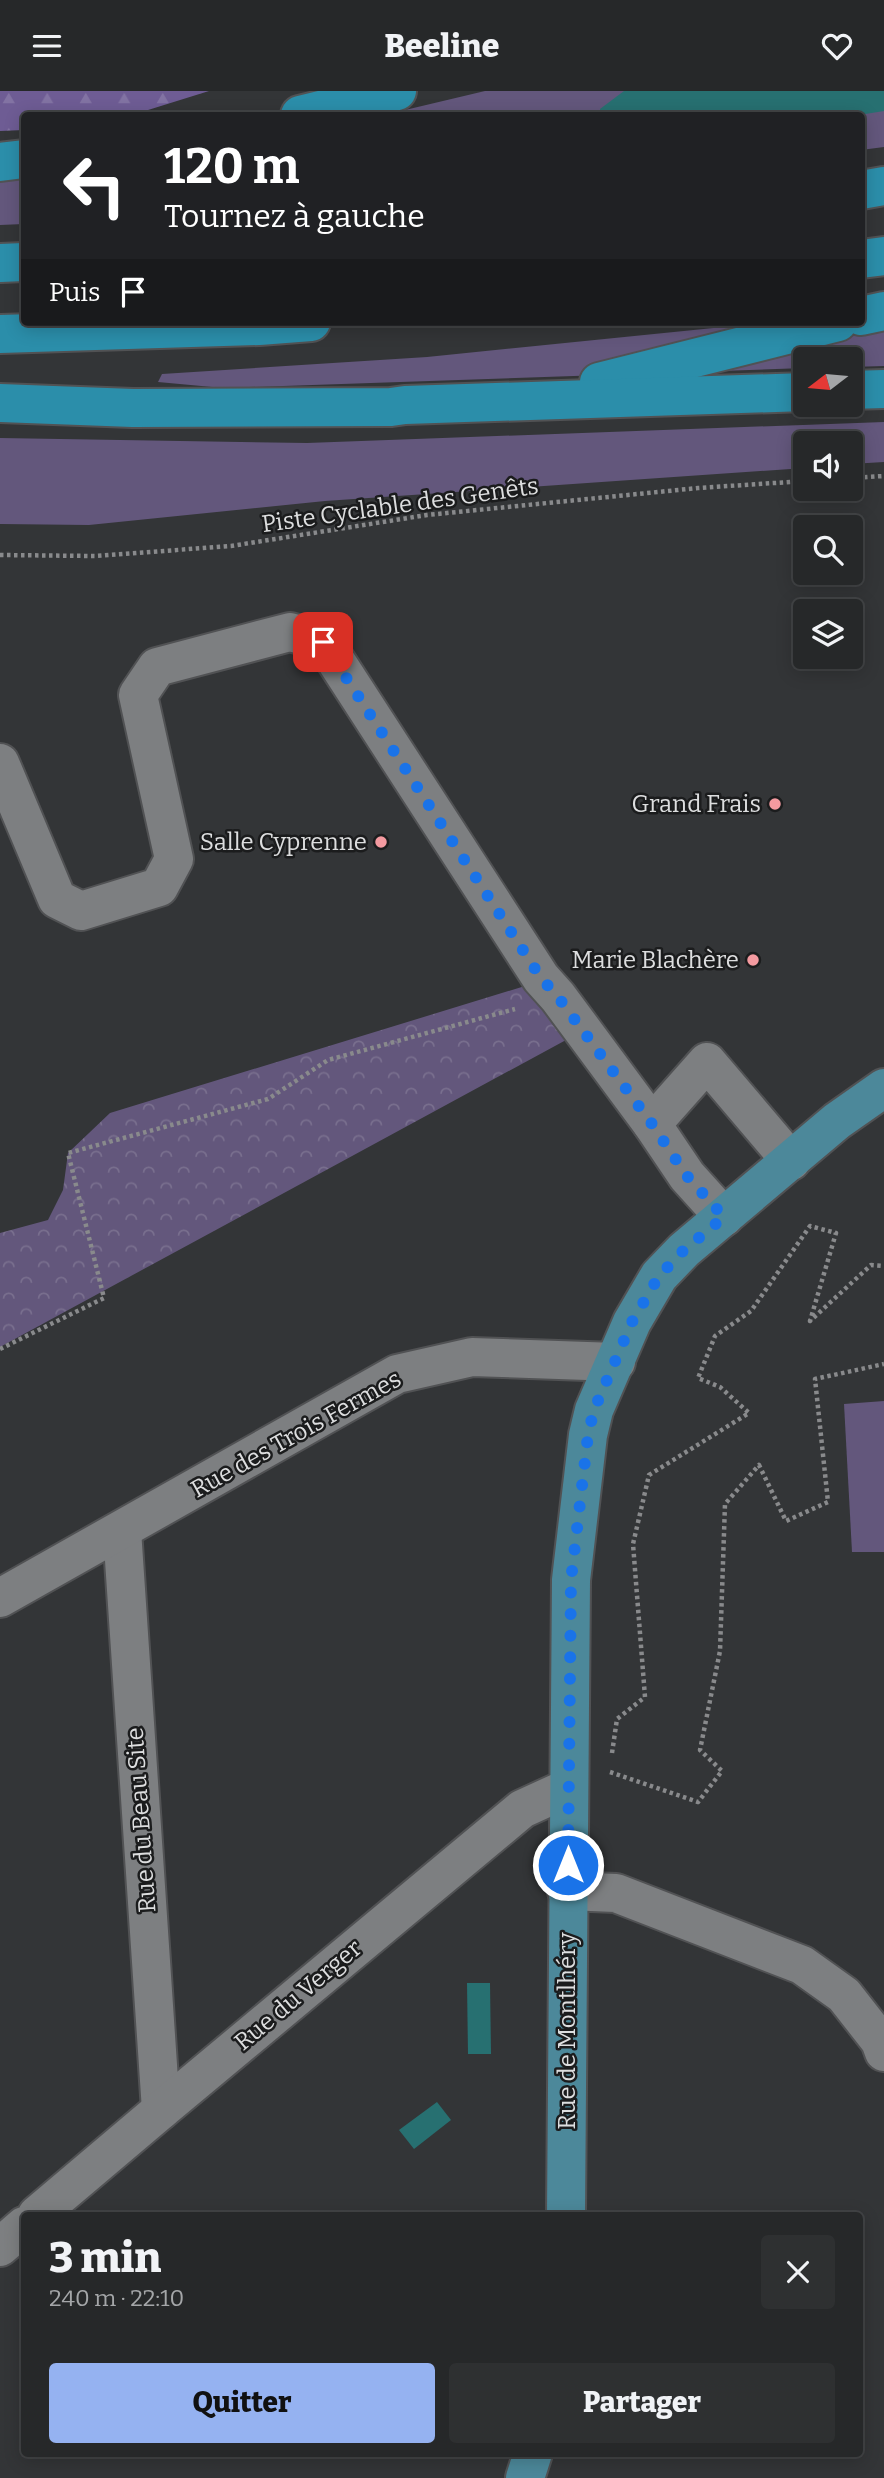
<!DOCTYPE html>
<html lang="fr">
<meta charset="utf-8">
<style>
:root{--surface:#262829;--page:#2e3031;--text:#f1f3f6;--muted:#a4a6a8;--line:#424446;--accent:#95b2f1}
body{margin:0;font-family:Bitter,serif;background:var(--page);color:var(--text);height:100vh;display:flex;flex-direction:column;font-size:26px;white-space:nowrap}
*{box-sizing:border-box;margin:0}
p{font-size:23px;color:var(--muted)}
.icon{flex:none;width:38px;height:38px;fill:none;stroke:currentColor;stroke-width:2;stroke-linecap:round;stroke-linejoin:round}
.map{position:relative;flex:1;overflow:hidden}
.side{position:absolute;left:21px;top:2121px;width:842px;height:245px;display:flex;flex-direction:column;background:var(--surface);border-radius:7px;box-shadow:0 4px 18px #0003,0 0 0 2px var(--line)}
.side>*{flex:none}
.guide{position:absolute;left:21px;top:21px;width:844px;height:214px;border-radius:7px;box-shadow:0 4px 18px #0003,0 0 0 2px var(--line);background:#202124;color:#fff;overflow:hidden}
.needle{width:46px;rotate:254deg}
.buttons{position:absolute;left:793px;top:256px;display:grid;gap:14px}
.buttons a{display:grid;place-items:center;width:70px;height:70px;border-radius:7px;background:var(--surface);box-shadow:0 4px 18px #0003,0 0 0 2px var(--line);font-size:35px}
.pin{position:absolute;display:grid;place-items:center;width:60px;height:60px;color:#fff;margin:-30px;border-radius:14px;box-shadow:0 4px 10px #0006}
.me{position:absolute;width:77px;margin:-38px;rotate:0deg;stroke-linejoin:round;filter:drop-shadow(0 0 5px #0008)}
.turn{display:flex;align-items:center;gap:24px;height:147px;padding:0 28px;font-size:32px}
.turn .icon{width:91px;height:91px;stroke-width:2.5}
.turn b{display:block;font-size:49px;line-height:60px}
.then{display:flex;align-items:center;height:66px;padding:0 28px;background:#0003;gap:14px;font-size:26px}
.round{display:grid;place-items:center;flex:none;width:74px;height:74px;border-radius:7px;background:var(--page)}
.head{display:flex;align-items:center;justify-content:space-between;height:119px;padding:0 28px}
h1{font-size:42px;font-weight:800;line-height:52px}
.action{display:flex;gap:14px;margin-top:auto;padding:14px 28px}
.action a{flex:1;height:80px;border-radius:7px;background:var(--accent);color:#111;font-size:28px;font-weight:800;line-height:80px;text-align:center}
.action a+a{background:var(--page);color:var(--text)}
header{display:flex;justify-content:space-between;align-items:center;height:91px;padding:0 28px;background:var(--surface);font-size:32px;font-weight:800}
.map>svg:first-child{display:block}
</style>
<header><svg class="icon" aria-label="menu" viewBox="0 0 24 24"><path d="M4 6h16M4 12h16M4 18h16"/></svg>Beeline<svg class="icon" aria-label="heart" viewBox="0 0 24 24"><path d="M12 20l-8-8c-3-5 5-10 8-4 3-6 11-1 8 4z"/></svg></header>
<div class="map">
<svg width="884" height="2387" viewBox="0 0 884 2387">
<defs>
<pattern id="forest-firs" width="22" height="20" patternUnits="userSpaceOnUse" patternTransform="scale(1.75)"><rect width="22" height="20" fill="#6e5c94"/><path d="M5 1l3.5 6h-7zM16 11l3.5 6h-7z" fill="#8273a3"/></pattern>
<pattern id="park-crowns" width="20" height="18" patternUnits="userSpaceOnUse" patternTransform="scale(1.75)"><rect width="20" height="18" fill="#63577c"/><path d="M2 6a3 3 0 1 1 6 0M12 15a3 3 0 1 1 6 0" fill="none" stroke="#796f8e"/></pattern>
</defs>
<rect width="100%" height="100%" fill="#333537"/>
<g fill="#63577c">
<polygon points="485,0 884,0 884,56 861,59 861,24 384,24"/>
<polygon points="24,84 24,133 0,134 0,87"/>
<polygon points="884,210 884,275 851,276 850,268 805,268 805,277 223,297 158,291 162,283 427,266 753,233"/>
<polygon points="884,331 884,371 851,373 850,352 805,352 805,377 325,410 89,434 0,433 0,347 307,352"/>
<polygon points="884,1310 884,1461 852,1461 844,1313"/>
</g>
<polygon fill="url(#forest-firs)" points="0,0 209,0 132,24 24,24 24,39 0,40"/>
<polygon fill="url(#park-crowns)" points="525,895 566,949 0,1256 0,1142 48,1129 63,1099 68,1062 110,1022"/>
<g fill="#277071">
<polygon points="624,0 884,0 884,20 859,24 601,24 600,18"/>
<polygon points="467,1892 490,1892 491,1963 468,1963"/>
<polygon points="437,2011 451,2029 414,2058 399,2039"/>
</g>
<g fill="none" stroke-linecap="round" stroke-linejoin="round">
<defs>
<g id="minor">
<polyline points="0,672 57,808 81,820 159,796 174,768 138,604 157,576 290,541 323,550 541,887 558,906 652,1033 687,1085 724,1126"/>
<polyline points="652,1033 707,971 791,1070"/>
<polyline points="122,1439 161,2019"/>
<polyline points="0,1507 397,1283 472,1266 616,1271"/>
<polyline points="567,1800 616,1802 802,1874 844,1904 880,1950 884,1961"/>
<polyline points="37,2124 161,2019 522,1718 568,1697"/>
<polyline points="0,2156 24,2135"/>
</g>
<g id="major">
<polyline points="566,2124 571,1489 588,1344 594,1319 632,1231 659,1185 684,1159 837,1030 884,997"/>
<polyline points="525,2387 533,2362"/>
</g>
<g id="highway">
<polyline points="300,24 397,0"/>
<polyline points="0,71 24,68"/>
<polyline points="861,99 884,95"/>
<polyline points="861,168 884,165"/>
<polyline points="0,172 24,171"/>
<polyline points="861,225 884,220"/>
<polyline points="0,243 259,235 311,231"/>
<polyline points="599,291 838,231"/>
<polyline points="850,299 884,298"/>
<polyline points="0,312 133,317 391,316 405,314 805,301"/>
</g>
</defs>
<use href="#minor" stroke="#515254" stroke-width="42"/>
<use href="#major" stroke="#515254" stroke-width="42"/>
<use href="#highway" stroke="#515254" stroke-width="42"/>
<g stroke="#898a8c" stroke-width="4.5" stroke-dasharray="3.5 3.5" stroke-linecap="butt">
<polyline points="850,387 884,385"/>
<polyline points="0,464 95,465 231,455 427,424 698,397 805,390"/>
<polyline points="0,1258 104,1207 68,1062 268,1008 328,969 515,918"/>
<polyline points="612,1662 617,1628 645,1606 633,1453 649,1384 749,1322 720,1296 698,1287 715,1245 751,1220 810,1135 836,1142 810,1230 871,1174 884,1175"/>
<polyline points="610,1681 698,1711 722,1680 700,1659 720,1560 725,1413 759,1374 786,1430 828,1411 815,1288 884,1273"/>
</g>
<use href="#minor" stroke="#7d7f81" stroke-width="38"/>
<use href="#major" stroke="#4c889a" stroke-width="38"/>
<use href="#highway" stroke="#2b8eaa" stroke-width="38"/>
</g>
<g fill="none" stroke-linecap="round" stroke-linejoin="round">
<polyline stroke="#1a73e8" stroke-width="12" stroke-dasharray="0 21.6" points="323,551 541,887 558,906 652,1033 687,1085 724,1126 684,1159 659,1185 632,1231 594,1319 588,1344 571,1489 568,1774"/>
</g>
<g fill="#f49aa0" stroke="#1b1c1d" stroke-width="2.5">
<circle cx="775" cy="713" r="7"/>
<circle cx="381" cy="751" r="7"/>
<circle cx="753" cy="869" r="7"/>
</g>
<g text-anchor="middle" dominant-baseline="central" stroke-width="5" stroke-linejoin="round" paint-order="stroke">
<g font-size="24" fill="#dddedf" stroke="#1b1c1d">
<text transform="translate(400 414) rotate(-8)">Piste Cyclable des Genêts</text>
<text transform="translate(296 1343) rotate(-29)">Rue des Trois Fermes</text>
<text transform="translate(141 1729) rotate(-94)">Rue du Beau Site</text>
<text transform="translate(298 1904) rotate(-40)">Rue du Verger</text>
<text transform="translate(567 1940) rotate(-90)">Rue de Montlhéry</text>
</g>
<g font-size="24" fill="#dddedf" stroke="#1b1c1d" text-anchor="end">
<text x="761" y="713">Grand Frais</text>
<text x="367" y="751">Salle Cyprenne</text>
<text x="739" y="869">Marie Blachère</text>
</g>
</g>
</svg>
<div class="buttons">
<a><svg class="needle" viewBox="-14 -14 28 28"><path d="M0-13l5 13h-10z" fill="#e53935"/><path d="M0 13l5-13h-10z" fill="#a4a6a8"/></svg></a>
<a><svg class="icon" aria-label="sound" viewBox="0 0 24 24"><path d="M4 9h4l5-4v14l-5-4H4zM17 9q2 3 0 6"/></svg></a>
<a><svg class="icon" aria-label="search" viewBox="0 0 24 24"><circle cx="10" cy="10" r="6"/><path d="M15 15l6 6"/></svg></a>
<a><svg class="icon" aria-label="layers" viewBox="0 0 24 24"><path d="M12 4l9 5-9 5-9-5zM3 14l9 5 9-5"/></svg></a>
</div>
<div class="pin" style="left:323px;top:551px;background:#d93025"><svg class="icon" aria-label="arrive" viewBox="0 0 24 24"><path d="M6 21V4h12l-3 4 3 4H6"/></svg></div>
<svg class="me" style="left:568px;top:1774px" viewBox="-20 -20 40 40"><circle r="17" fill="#1a73e8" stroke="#fff" stroke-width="3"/><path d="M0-11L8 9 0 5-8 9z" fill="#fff"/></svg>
<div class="guide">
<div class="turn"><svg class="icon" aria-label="left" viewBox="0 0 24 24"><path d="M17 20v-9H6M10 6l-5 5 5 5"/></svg><div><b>120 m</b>Tournez à gauche</div></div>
<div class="then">Puis<svg class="icon" aria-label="arrive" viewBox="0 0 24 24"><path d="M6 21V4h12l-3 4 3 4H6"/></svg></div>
</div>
<section class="side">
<div class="head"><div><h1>3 min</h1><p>240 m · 22:10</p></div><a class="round"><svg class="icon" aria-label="close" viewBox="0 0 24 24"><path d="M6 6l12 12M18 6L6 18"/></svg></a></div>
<div class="action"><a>Quitter</a><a>Partager</a></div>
</section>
</div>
